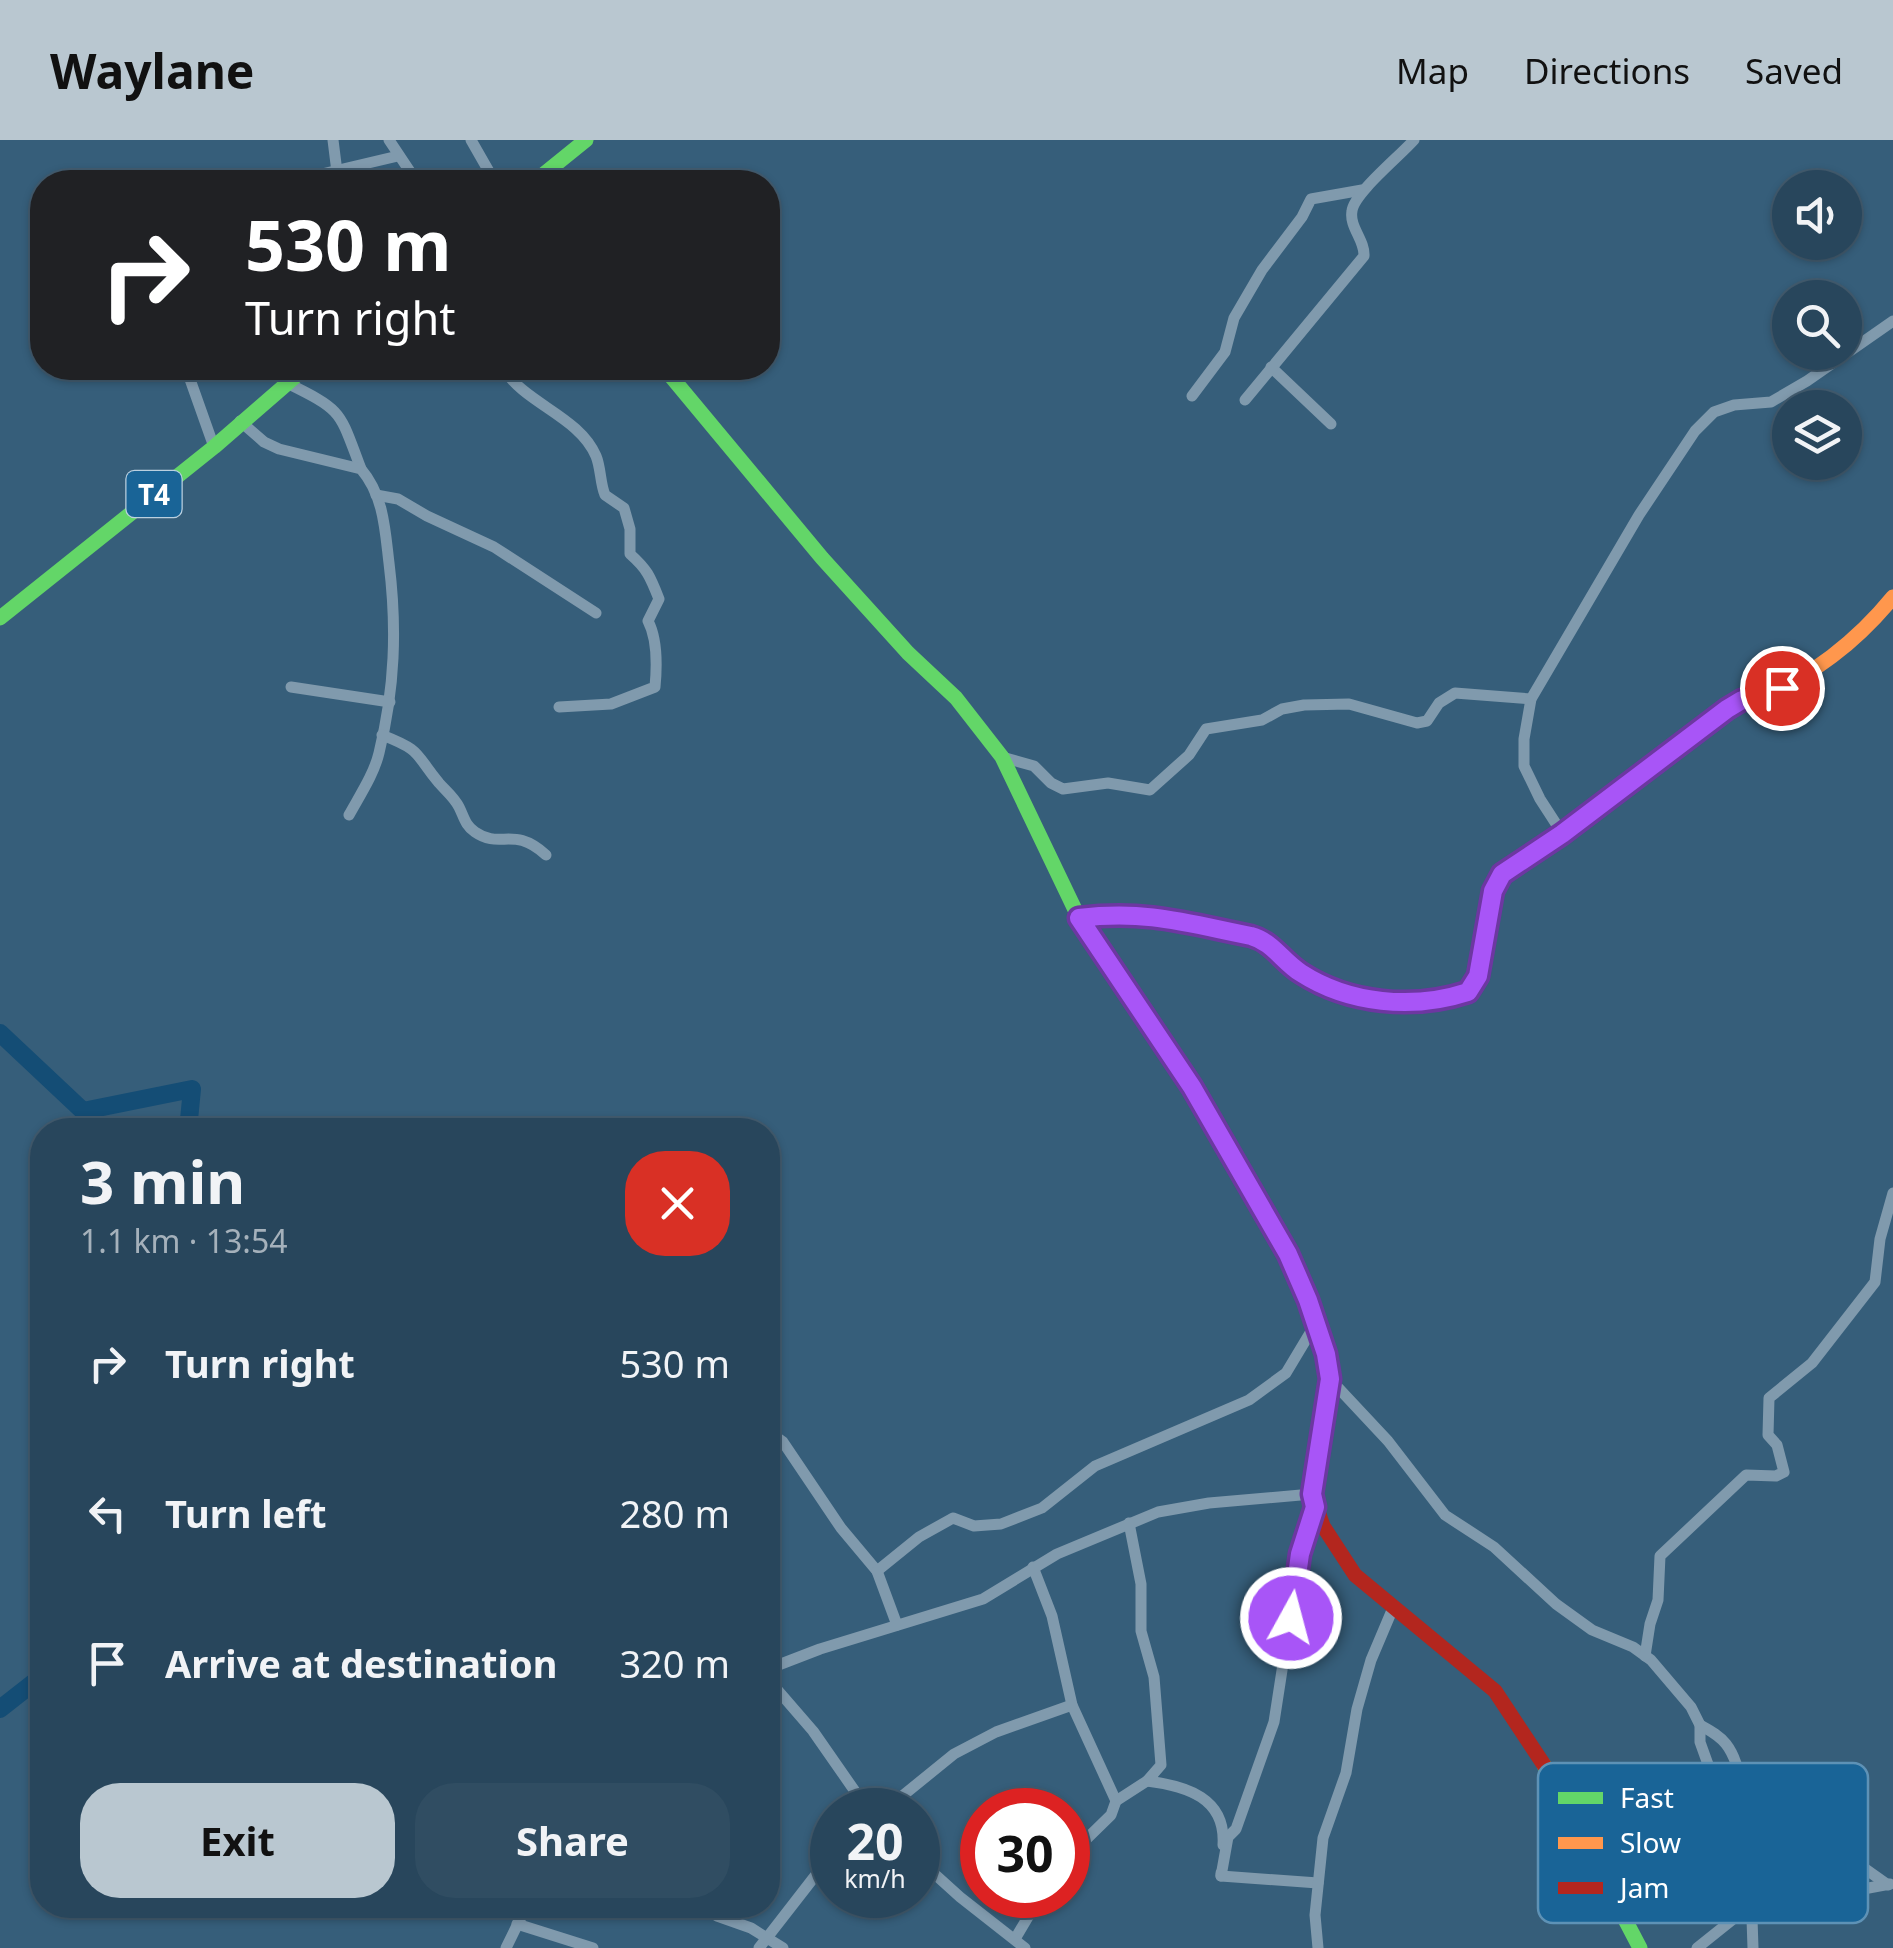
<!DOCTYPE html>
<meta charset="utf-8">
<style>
:root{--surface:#28465c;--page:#304d62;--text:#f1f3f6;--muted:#a5b1bb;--line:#445e72;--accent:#b9c7d0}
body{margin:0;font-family:"Noto Sans",sans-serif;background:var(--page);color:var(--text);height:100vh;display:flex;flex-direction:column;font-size:38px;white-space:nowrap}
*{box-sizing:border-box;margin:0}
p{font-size:32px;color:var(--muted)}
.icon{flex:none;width:55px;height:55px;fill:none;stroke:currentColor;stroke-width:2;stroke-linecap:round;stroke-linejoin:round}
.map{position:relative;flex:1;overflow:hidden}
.sheet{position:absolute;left:30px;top:978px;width:750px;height:800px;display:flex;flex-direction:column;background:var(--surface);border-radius:40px;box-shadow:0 2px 8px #0004,0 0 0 2px var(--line)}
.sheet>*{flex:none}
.top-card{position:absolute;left:30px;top:30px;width:750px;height:210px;border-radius:40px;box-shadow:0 2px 8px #0004,0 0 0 2px var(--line);background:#202124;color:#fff;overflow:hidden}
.tools{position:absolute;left:1772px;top:30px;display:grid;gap:20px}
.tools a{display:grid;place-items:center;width:90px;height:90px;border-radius:50%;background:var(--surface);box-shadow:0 2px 8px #0004,0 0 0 2px var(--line);font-size:50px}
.speed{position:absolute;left:810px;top:1648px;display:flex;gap:20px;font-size:50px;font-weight:700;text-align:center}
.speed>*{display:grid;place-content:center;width:130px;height:130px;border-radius:50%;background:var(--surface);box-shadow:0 2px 8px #0004,0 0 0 2px var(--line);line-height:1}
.speed small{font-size:25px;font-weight:400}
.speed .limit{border:15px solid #d22;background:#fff;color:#111}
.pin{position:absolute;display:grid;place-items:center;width:85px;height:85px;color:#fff;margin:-42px;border:5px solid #fff;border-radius:50%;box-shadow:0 2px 10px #0007}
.me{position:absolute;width:110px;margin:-55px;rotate:7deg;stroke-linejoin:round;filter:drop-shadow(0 0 8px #0008)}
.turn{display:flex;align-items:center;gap:35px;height:210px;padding:0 50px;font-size:45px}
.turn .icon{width:130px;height:130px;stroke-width:2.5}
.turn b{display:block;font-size:70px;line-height:85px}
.round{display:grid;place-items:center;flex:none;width:105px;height:105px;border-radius:40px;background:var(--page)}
.overview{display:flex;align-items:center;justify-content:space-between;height:170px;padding:0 50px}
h1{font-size:60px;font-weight:700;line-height:75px}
.cta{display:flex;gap:20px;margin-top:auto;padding:20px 50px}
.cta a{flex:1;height:115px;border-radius:40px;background:var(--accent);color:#111;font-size:40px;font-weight:700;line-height:115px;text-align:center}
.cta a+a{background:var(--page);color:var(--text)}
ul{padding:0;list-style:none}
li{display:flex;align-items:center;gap:30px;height:150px;padding:0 50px}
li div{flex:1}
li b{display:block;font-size:38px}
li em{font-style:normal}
header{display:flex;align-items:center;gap:60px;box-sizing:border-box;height:140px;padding:0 50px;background:var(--accent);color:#111}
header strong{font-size:48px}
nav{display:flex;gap:55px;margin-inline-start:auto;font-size:35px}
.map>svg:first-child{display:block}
</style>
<header>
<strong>Waylane</strong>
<nav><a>Map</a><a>Directions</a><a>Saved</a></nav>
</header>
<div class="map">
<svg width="1893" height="1808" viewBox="0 0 1893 1808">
<rect width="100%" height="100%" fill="#365e7a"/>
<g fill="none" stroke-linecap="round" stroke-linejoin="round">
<g stroke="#144d75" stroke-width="18">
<polyline points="0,893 83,971 192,949 188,990"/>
<polyline points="0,1569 42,1536"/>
</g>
<g stroke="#809aad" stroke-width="11">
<polyline points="333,0 337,32"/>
<polyline points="389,0 417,42"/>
<polyline points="471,0 495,42"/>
<polyline points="288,42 398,16"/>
<polyline points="1271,227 1331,284"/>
<polyline points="186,228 214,307"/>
<path d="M503 228C525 264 579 276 596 316 601 328 600 343 605 355L624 368 630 389V414C647 429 650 436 659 459L648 481C658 500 657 526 655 547L611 564 559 567"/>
<path d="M287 243C344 271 339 271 361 329"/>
<polyline points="1192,256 1225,212 1234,178 1262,130 1302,77 1311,59 1362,50"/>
<path d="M1245 260 1364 116C1365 100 1349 87 1352 71 1354 53 1400 16 1414 0"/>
<path d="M240 281 264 302 279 309 361 329C384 356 385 390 389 423 397 488 395 548 379 613 374 634 360 655 349 675"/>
<polyline points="376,355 398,359 427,376 494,407 596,473"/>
<polyline points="291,547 390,562"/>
<path d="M382 595C423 611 414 613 439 643 446 651 454 657 459 667 464 677 465 685 475 692 501 710 513 685 546 715"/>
<polyline points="1002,617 1034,626 1051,643 1063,649 1108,643 1150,650 1189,615 1206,589 1262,580 1282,569 1304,565 1349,564 1417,583 1427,581 1439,563 1455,553 1531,559"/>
<polyline points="1562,693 1540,659 1524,626 1524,599 1531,559 1639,375 1695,291 1714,272 1734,265 1771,262 1807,241 1893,181"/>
<polyline points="1330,1239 1388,1301 1445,1375 1494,1407 1556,1464 1592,1490 1633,1507 1651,1520 1691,1567 1700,1585 1700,1602 1747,1733 1751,1749 1753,1808"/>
<polyline points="768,1291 783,1302 841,1388 877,1431 897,1485"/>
<polyline points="1033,1427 1052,1476 1072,1565 1116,1661"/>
<polyline points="877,1431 919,1397 953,1378 974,1386 1001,1384 1042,1368 1095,1326 1249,1260 1286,1233 1316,1183"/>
<polyline points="1645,1516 1650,1484 1658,1460 1660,1416 1746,1335 1776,1336 1784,1332 1777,1305 1768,1295 1769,1258 1812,1223 1875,1142 1880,1099 1893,1053"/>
<polyline points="768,1529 820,1509 983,1459 1057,1414 1158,1372 1209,1363 1312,1354"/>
<polyline points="768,1539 813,1591 868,1670"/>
<path d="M1700 1585C1709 1590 1719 1595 1726 1604 1747 1631 1737 1674 1768 1695L1833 1706 1888 1745"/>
<path d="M1147 1641C1187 1646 1226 1658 1223 1705"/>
<polyline points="885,1670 954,1614 996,1592 1072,1565"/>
<polyline points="1068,1717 1111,1675 1116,1661 1147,1641 1161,1625 1154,1537 1141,1491 1141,1444 1129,1383"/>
<polyline points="918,1719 960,1757 1025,1808"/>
<polyline points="1221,1733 1221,1736 1318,1743"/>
<polyline points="1221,1736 1228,1697 1236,1689 1274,1582 1300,1414 1315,1367"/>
<polyline points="704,1765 717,1776 751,1788 783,1808"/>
<polyline points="517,1784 593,1808"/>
<polyline points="1015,1799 1041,1755"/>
<polyline points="506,1808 527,1765"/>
<polyline points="759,1808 815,1736 832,1719"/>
<polyline points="1318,1808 1315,1775 1323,1698 1346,1633 1357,1569 1371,1520 1393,1468"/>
<polyline points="1697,1808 1752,1764 1810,1759 1890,1744"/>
</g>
<g stroke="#63d668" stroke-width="15">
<polyline points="534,42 586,0"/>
<polyline points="664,228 822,418 908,513 956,558 1002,617 1079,778 1192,947 1289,1114 1326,1214 1330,1239 1326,1268"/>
<polyline points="0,478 214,307 305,228"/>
<path d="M1079 778 1146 777 1251 796C1272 804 1283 822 1301 833 1352 865 1411 867 1468 852 1490 816 1482 770 1503 734L1727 569 1757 557"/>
<polyline points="1544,1625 1640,1808"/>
</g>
<path stroke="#ff974d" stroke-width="15" d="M1757 557C1810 539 1858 500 1893 457"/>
<polyline stroke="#b3261e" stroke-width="15" points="1326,1268 1312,1354 1323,1386 1355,1435 1495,1551 1544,1625"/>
</g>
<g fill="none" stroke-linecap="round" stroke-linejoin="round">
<defs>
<path id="route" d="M1291 1478 1300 1414 1315 1367 1312 1354 1330 1239 1326 1214 1308 1160 1288 1114 1192 947 1079 778C1147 770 1186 783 1251 796 1273 802 1282 821 1301 833 1349 864 1413 870 1468 852L1478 836 1493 751 1502 734 1562 694 1727 569 1742 560 1782 548"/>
</defs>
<use href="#route" stroke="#6d37a1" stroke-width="25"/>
<use href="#route" stroke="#a855f7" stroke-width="18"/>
</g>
<g text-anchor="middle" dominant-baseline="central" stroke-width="10" stroke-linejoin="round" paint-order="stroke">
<rect fill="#196497" stroke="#bad0e0" stroke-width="2.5" x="126.5" y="331" width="55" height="46" rx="8"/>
<g font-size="28" font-weight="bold" fill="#fff">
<text x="154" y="354">T4</text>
</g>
</g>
<rect x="1538" y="1623" width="330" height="160" rx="15" fill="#196497" stroke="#5e92b6" stroke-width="2.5"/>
<rect x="1558" y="1652" width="45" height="12" fill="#63d668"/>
<rect x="1558" y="1697" width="45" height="12" fill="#ff974d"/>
<rect x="1558" y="1742" width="45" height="12" fill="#b3261e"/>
<g font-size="28" fill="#fff">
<text x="1620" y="1668">Fast</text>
<text x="1620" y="1713">Slow</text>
<text x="1620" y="1758">Jam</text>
</g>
</svg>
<div class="tools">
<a><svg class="icon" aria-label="sound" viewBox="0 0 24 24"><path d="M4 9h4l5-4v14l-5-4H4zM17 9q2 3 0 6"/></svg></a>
<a><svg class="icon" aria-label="search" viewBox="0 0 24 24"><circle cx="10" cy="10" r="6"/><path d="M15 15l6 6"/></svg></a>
<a><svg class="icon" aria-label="layers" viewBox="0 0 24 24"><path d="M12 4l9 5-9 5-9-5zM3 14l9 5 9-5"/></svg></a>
</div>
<div class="speed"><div>20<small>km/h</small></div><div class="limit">30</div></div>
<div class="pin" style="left:1782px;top:548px;background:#d93025"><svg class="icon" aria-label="arrive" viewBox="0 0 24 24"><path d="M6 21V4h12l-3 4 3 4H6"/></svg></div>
<svg class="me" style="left:1291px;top:1478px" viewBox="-20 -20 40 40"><circle r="17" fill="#a855f7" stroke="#fff" stroke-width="3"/><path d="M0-11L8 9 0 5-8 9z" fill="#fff"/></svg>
<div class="top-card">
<div class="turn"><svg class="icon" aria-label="right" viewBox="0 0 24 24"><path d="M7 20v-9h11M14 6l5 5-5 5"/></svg><div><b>530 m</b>Turn right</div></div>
</div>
<section class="sheet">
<div class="overview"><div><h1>3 min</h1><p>1.1 km · 13:54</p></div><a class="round" style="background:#d93025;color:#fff"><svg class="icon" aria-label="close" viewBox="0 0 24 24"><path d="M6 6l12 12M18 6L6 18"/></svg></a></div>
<ul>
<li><svg class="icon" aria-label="right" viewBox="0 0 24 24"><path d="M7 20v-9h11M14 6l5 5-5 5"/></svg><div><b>Turn right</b></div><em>530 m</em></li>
<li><svg class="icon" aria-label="left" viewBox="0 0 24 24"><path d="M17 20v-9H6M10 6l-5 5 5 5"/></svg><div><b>Turn left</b></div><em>280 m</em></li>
<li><svg class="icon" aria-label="arrive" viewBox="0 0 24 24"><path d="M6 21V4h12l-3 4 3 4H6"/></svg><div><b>Arrive at destination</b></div><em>320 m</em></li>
</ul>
<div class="cta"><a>Exit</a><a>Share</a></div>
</section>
</div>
